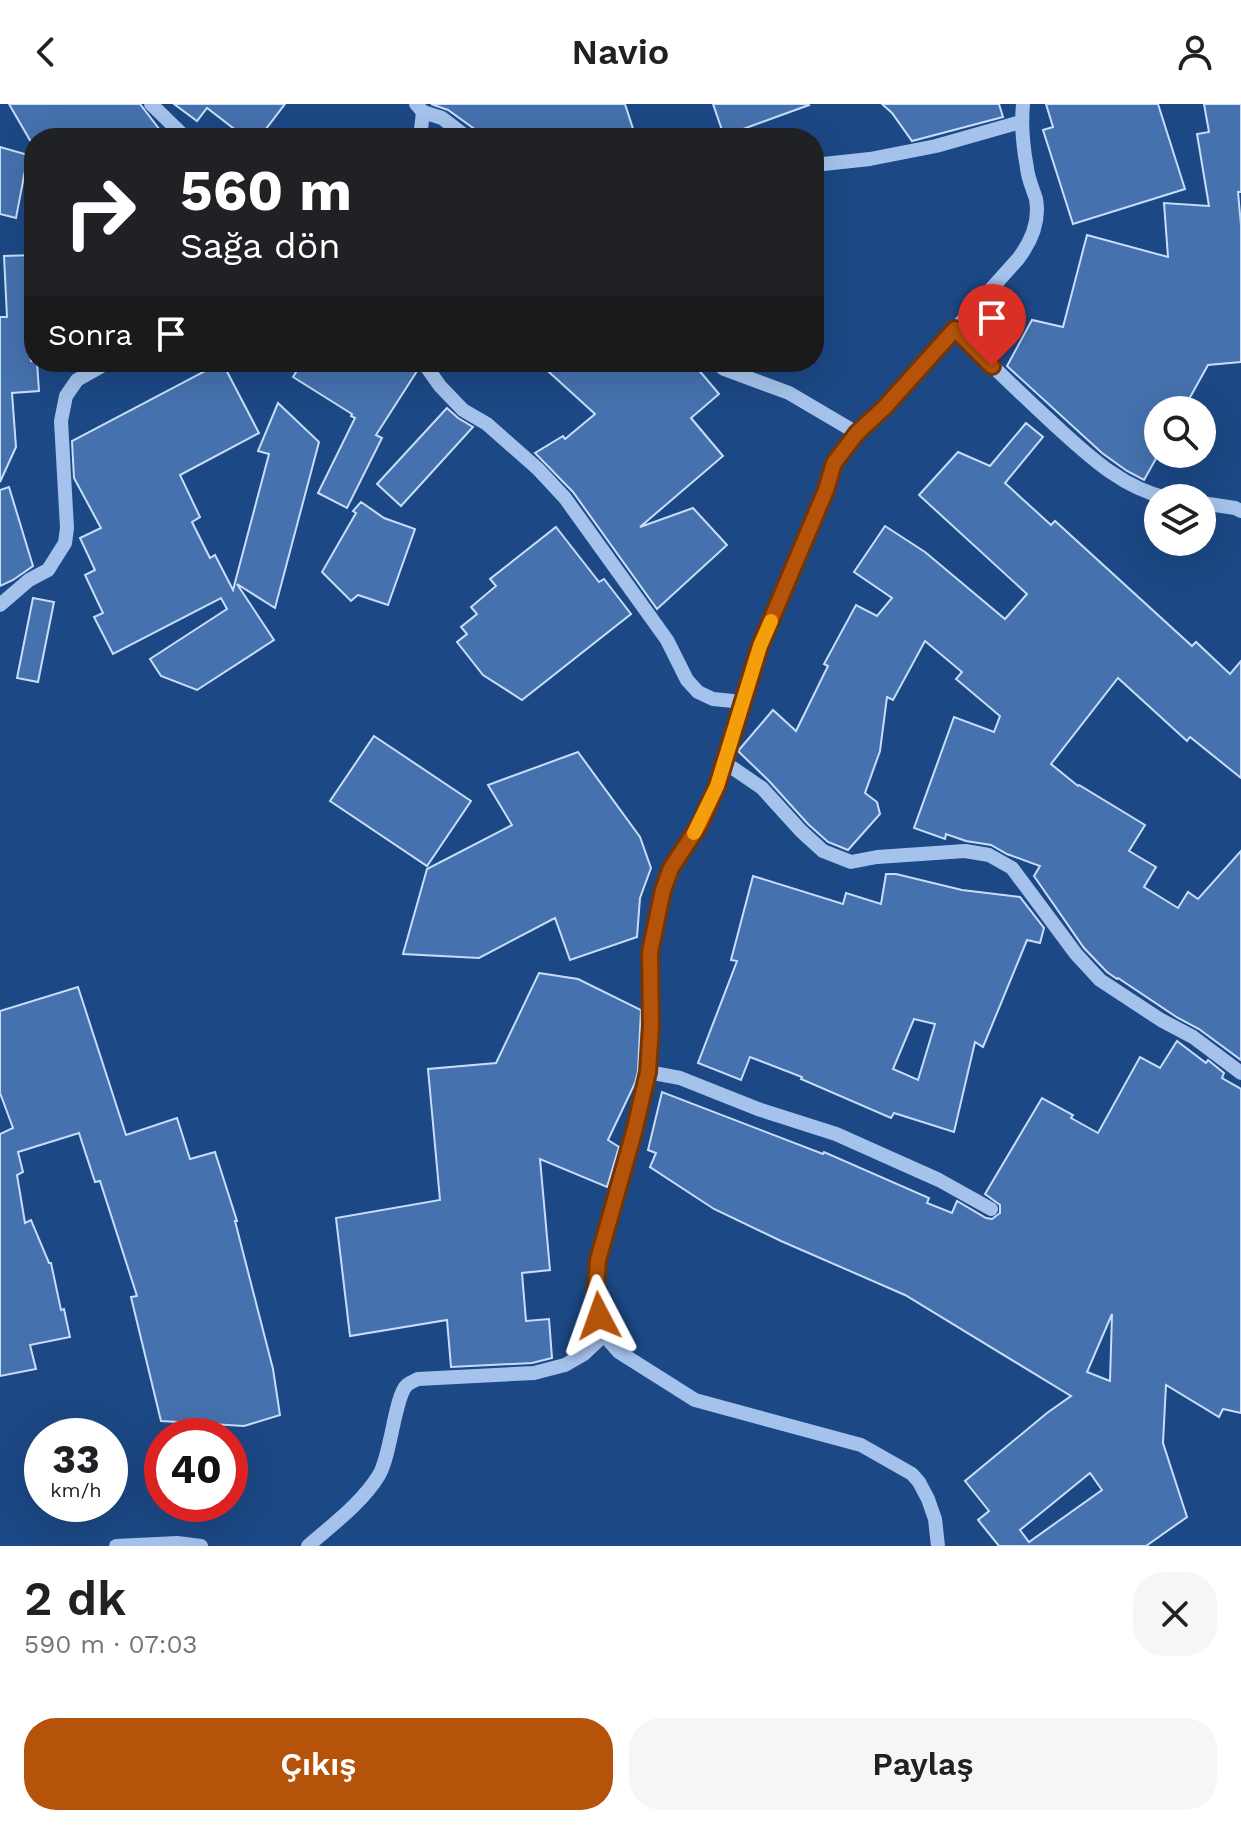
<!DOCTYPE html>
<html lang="tr">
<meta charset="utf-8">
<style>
:root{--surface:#fff;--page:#f6f6f6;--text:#202124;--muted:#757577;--accent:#b45309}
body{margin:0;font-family:"Work Sans",sans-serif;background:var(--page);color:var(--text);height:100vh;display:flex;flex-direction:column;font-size:30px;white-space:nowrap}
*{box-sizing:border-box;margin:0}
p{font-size:26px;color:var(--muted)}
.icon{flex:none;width:44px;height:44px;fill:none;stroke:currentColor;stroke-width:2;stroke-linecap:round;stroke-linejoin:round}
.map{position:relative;height:1442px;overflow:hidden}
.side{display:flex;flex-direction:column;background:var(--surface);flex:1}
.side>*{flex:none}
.guide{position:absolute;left:24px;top:24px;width:800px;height:244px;border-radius:32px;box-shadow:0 8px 32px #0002;background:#202124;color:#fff;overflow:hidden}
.controls{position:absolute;left:1144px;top:292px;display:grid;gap:16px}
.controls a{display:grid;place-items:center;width:72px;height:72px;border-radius:50%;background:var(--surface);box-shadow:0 8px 32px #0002;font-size:40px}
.speed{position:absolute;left:24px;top:1314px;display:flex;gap:16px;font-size:40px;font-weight:700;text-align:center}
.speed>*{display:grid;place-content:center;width:104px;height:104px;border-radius:50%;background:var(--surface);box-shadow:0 8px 32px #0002;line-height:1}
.speed small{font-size:20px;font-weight:400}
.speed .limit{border:12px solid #d22;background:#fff;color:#111}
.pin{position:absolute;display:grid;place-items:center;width:68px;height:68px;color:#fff;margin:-82px -34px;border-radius:50% 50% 50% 0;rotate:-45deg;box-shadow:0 0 8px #0007}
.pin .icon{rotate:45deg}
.me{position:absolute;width:88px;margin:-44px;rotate:356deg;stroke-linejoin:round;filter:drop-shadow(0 0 6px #0008)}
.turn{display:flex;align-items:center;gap:28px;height:168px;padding:0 24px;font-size:36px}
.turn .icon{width:104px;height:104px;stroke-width:2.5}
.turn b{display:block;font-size:56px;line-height:68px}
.then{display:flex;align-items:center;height:76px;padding:0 24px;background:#0003;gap:16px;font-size:30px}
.round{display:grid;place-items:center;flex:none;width:84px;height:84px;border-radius:32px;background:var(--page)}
.overview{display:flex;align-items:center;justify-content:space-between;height:136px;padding:0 24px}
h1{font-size:48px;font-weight:600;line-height:60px}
.button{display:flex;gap:16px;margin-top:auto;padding:16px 24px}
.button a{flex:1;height:92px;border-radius:32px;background:var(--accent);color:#fff;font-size:32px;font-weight:600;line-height:92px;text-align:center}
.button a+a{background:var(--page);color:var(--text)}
header{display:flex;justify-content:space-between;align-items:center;height:104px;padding:0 24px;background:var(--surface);font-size:36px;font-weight:600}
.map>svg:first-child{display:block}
</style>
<header><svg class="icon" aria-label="back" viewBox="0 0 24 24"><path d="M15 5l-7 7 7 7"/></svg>Navio<svg class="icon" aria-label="person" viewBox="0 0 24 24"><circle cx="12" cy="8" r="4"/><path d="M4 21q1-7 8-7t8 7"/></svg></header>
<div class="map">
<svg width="1241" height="1442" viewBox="0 0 1241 1442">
<rect width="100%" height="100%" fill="#1c4885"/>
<g fill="#4571ae" stroke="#c9ddf8" stroke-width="2" fill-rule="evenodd">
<polygon points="9,0 140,0 160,26 162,25 172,34 34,34 31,38"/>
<polygon points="174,0 285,0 259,34 246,34 207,4 197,17"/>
<polygon points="431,0 625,0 636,34 487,34 448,6"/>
<polygon points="713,0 808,0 809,1 724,32"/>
<polygon points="882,0 999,0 1003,13 912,37 892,9"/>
<polygon points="1046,0 1158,0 1185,85 1073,120 1043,26 1053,23"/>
<polygon points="1204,0 1241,0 1241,88 1238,88 1241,121 1241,258 1208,261 1183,306 1158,306 1158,351 1144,376 1127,367 1102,349 1007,262 1032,216 1063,223 1087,131 1168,153 1164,99 1209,102 1197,30 1209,28"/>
<polygon points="0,43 28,51 16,114 0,110"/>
<polygon points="34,151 34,204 27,204 31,257 37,258 39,287 12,289 16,343 0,378 0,213 7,213 4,152"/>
<polygon points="222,258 259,329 180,371 200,413 192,418 210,454 215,451 233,486 269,350 258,347 278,299 319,338 275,504 237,480 274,536 197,586 161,572 150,555 227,505 221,494 113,550 94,513 103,509 85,471 95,466 80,434 101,424 74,374 72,337"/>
<polygon points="302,258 372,258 379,266 385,258 409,258 417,267 376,331 382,334 347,404 318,389 355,314 351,312 352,310 293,273"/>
<polygon points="538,258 692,258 719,290 691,314 723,352 640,423 693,404 727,441 657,505 573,388 535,349 563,332 565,335 595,310"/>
<polygon points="447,304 458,314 473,323 401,402 377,380"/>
<polygon points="1026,319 1043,333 1005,379 1051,421 1055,417 1192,542 1196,538 1230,570 1241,557 1241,674 1190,633 1187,637 1118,574 1051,660 1078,682 1079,681 1145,721 1129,747 1156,763 1144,783 1178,804 1188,788 1198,795 1241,747 1241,956 1199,925 1178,914 1118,874 1117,875 1107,868 1084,844 1034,772 1040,762 1007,750 991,741 966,737 946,730 945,735 914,724 954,613 994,628 1000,612 956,575 962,568 925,537 893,596 887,593 880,647 865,689 877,698 880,710 848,746 828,738 808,720 769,677 738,647 773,606 796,627 828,562 824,560 856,501 877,512 892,494 854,468 885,422 925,448 1005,515 1027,490 919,391 958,348 990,362"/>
<polygon points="9,383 33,462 13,476 0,482 0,386"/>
<polygon points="361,398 384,414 415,425 388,501 358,491 351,497 322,468 356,409 353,407"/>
<polygon points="556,423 599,478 604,475 631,510 522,596 483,571 457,538 467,530 461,523 477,510 471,503 496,482 490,475"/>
<polygon points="33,494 54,498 38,578 17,574"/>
<polygon points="374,632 471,697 427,762 330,697"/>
<polygon points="578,648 640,733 651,764 640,794 637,833 570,856 555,814 479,854 403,850 427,765 512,721 488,681"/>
<path d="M886 770H896L962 786 1020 793 1044 824 1040 839 1027 836 983 943 975 938 954 1028 894 1009 891 1014 801 975 802 973 750 953 741 976 698 959 737 857 731 856 753 772 843 800 846 789 881 800ZM914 915 935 920 918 976 893 965Z"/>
<polygon points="539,869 578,875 641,906 638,967 635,979 608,1036 619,1043 607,1083 540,1055 550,1166 522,1169 526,1217 549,1215 552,1254 532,1259 451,1263 447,1216 350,1232 336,1114 440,1096 428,965 496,959"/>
<polygon points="78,883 126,1031 177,1014 190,1055 215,1048 237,1117 235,1117 273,1265 280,1311 244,1322 161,1317 131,1193 137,1192 100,1077 95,1078 79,1029 18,1048 23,1068 17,1071 25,1119 31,1116 49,1159 51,1159 61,1206 64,1205 70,1233 30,1241 36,1265 0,1272 0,1030 13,1024 0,989 0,907"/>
<path d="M1177 937 1206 959 1208 956 1224 969 1222 974 1241 985V1309L1223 1305 1219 1313 1166 1281 1163 1339 1187 1413 1146 1442H999L978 1416 989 1407 965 1377 1047 1309 1071 1292 905 1191 781 1137 714 1105 650 1063 656 1049 648 1046 662 988 823 1050 824 1048 929 1094 927 1099 952 1109 957 1097 986 1114 992 1115 1000 1109V1101L985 1090 1042 994 1073 1011 1071 1014 1098 1029 1140 953 1160 964ZM1112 1210 1110 1277 1087 1268ZM1090 1369 1102 1386 1029 1438 1020 1426Z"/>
</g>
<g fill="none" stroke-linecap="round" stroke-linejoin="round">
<g stroke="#a4c2eb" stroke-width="14">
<polyline points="151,0 186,34"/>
<polyline points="416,0 423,8 442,14 468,34"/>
<polyline points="420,34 423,8"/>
<polyline points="814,61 870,55 936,42 1021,18"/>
<path d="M955 225C989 259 1023 292 1058 324 1091 354 1123 384 1167 394"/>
<polyline points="423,258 440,282 463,306 487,320 538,365 565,394 667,536 687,576 698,588 713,595 743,598"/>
<polyline points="715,258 724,265 789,289 857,329"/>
<polyline points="1202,399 1235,404 1241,407"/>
<polyline points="0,501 29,476 48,466 65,439 67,424 61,317 66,292 77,276 109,258"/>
<polyline points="724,658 762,684 801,727 823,747 851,758 877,753 965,747 989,751 1012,764 1076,850 1100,876 1161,916 1193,933 1241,969"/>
<polyline points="648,968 680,974 758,1005 836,1030 939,1076 991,1105"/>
<polyline points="116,1442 177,1439 201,1442"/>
<path d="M308 1442C332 1421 362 1399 379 1371 391 1351 395 1291 407 1281 410 1278 414 1277 418 1275L534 1269 565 1261 584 1250 604 1231"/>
<path d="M938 1442 935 1415 928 1395 919 1378 912 1370 861 1341 695 1296 619 1248 604 1231 595 1194 598 1156 634 1028 648 968 651 921 650 848 663 786 671 764 700 720 717 682 760 542 826 386 834 359 857 329 885 303 1018 155C1031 138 1040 117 1036 95 1033 85 1028 75 1027 64 1023 43 1021 21 1023 0"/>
</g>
</g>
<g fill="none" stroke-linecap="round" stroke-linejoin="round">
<defs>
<polyline id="route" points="599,1212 595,1194 598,1156 634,1028 648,968 651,921 650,848 663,786 671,764 700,720 717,682 760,542 826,386 834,359 857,329 885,303 955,225 992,262"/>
</defs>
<use href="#route" stroke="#753606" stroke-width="20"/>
<use href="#route" stroke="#b45309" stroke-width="14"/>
<polyline stroke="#f59e0b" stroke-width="14" points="694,729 717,682 760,542 771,517"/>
</g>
</svg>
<div class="controls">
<a><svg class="icon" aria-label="search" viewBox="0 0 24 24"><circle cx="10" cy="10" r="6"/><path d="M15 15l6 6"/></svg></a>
<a><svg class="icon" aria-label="layers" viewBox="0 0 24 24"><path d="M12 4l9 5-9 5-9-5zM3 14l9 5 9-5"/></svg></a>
</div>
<div class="speed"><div>33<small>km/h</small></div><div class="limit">40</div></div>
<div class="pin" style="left:992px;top:262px;background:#d93025"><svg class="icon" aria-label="arrive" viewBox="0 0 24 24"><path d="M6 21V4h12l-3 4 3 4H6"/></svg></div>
<svg class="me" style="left:599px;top:1212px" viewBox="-20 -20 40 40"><path d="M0-17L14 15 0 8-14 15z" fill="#b45309" stroke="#fff" stroke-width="4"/></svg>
<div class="guide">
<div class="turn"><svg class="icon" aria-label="right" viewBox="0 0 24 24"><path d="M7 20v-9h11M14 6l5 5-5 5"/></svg><div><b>560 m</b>Sağa dön</div></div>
<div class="then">Sonra<svg class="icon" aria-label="arrive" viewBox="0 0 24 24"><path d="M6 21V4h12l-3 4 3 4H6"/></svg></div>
</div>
</div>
<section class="side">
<div class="overview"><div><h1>2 dk</h1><p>590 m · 07:03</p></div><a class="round"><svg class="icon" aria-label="close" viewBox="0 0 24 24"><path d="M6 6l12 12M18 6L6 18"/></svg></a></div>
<div class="button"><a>Çıkış</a><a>Paylaş</a></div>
</section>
